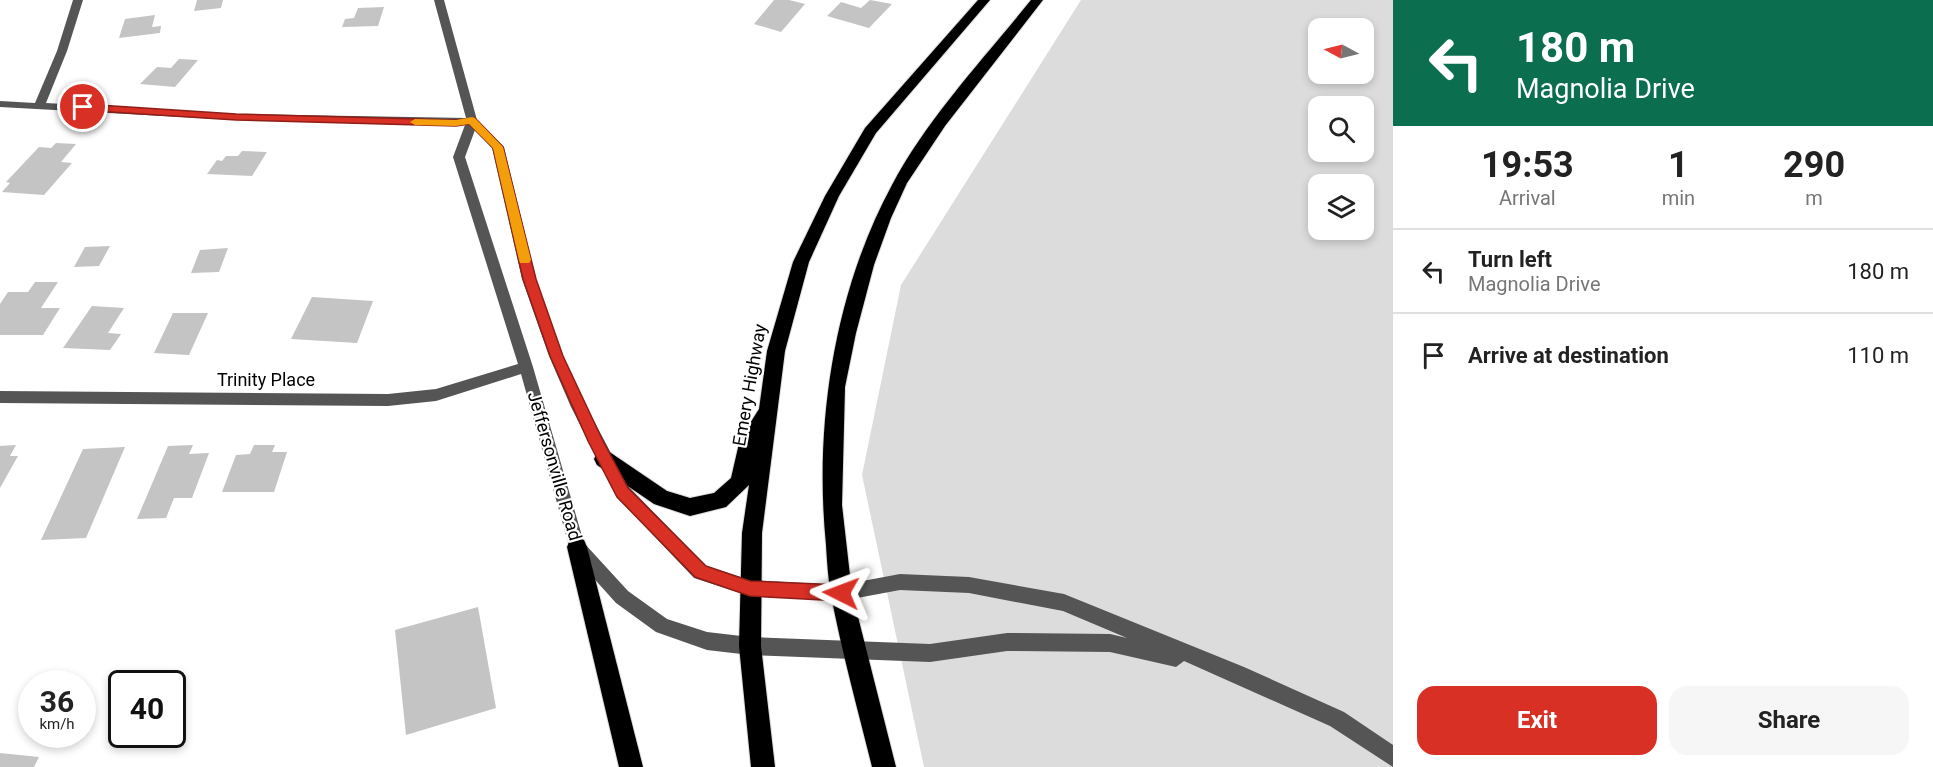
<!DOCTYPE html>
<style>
:root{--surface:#fff;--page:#f6f6f6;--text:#222;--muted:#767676;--line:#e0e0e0;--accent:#d93025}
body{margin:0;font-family:Roboto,sans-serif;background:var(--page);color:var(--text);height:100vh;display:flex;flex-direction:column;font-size:22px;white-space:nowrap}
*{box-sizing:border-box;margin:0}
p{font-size:20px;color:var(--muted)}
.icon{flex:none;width:33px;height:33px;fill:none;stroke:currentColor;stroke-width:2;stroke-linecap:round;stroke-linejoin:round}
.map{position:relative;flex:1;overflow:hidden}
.panel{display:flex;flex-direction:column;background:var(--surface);width:540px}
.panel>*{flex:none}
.hud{background:#0b6e4f;color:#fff;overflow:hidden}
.needle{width:39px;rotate:277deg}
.controls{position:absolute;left:1308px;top:18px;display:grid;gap:12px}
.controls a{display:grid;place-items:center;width:66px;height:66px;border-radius:12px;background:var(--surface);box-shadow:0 3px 9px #0003;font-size:30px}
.speed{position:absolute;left:18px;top:670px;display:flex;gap:12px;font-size:30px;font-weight:700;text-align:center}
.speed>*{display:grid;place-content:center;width:78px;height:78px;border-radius:50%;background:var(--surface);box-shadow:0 3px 9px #0003;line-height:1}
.speed small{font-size:15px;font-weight:400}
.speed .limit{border:3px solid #111;border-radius:9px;background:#fff;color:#111}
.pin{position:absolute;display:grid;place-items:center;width:51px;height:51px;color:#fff;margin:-26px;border:3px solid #fff;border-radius:50%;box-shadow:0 2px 6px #0007}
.me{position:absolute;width:66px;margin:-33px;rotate:273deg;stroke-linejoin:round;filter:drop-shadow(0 0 4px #0008)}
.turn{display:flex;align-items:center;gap:21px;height:126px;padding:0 24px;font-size:27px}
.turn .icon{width:78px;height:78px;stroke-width:2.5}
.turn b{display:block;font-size:42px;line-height:51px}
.eta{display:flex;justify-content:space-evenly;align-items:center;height:102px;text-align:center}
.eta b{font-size:36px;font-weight:700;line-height:42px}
.primary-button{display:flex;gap:12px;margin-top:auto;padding:12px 24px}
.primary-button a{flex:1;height:69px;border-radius:18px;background:var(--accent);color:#fff;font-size:24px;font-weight:700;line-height:69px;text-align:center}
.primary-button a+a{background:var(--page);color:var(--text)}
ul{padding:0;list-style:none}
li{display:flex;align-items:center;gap:18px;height:84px;padding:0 24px;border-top:2px solid var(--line)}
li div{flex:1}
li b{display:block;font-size:22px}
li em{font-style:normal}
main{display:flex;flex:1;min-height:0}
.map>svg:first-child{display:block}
</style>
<main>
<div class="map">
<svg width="1393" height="767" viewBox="0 0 1393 767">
<rect width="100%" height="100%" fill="#fff"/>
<path fill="#dcdcdc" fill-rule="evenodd" d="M1081 0H1393V767H924L862 475 901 285ZM1318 28H1364V74H1318ZM1318 106H1364V152H1318ZM1318 184H1364V230H1318Z"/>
<g fill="#c4c4c4">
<polygon points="197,0 223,0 221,8 194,11"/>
<polygon points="774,0 789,0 805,4 781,32 754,24"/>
<polygon points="870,0 892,4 869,28 827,16 841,2 861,8"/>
<polygon points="384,7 378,26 342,27 345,19 354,18 358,8"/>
<polygon points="155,15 152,27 161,26 160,33 119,38 125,19"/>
<polygon points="179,59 198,60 175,87 140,84 157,67 171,68"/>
<polygon points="56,143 76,144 61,162 72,163 44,195 2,192 10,183 6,182 39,147 51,148"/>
<polygon points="242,151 267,152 252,176 207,174 217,160 222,161 226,156 238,156"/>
<polygon points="110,246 99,266 74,267 85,247"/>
<polygon points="228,248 219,272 191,273 200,250"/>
<polygon points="35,282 58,282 41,308 60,308 43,335 0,335 0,304 8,292 28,292"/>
<polygon points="312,297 373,301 357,343 291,339"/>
<polygon points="92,306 124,308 108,333 121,334 110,350 63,348"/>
<polygon points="173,313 208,313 189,355 154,353"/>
<polygon points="16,445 10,456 18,456 0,488 0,446"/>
<polygon points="193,445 189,454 209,453 192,498 174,498 166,518 137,519 168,446"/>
<polygon points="254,445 275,445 272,452 287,452 274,492 222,492 236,455 250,454"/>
<polygon points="125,447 86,538 41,540 83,449"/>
<polygon points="478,607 496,708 406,735 395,630"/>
<polygon points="0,753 39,757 34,767 0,767"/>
</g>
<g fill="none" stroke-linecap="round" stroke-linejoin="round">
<defs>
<g id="highway">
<polygon points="978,0 990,0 876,133 839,196 809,262 785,351 762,533 761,646 775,767 751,767 739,646 742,533 749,485 726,507 690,516 654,504 597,465 594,459 597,453 604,451 611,453 667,491 690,498 714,493 731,478 740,439 759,409 767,351 793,262 825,196 865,128"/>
<path d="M1031 0H1043L945 126 907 183 891 218 874 265 856 333 845 387 842 505 852 593 896 767H872C858 710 842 653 831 595 828 579 827 562 826 545 814 425 834 292 892 185 926 120 985 57 1031 0Z"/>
<polygon points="577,538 584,540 587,547 643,767 619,767 567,547 570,540"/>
</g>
</defs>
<use href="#highway" stroke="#dbdbdb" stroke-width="2"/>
<path fill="#555" fill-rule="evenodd" d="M73 0H83L67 51 46 103 236 114 466 118 434 0H444L477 120 504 147 536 279 563 356 586 406 629 487 706 566 750 580 841 585 900 574 969 577 1064 594 1244 667 1344 712 1393 745V767L1330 726 1184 661 1176 667 1110 652 1007 651 930 662 750 655 707 650 656 632 616 603 571 553 521 374 436 401 388 406 0 403V391L388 394 436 389 518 364 453 157 465 125 236 120 0 107V101L35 103 57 51ZM475 130 492 148 522 279 549 356 571 407 617 497 694 578 750 596 841 601 900 590 969 593 1063 611 1127 638 1110 634 1007 633 930 644 750 637 707 632 667 619 628 591 584 543 533 367 465 157Z"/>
<use href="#highway" fill="#000" fill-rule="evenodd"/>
</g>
<polygon fill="#d93025" stroke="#8d1f18" stroke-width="1.5" points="83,104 236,114 456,120 475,118 503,147 536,279 563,356 602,439 628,488 706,566 750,581 841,585 847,588 849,593 847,598 841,601 750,596 695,577 617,497 588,441 550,356 523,279 493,148 469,124 456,126 236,120 79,110 78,107"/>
<polygon fill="#f59e0b" points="472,117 475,118 503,147 531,260 529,263 520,263 519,260 493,148 469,124 456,126 415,125 410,122 415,119 456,120"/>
<g text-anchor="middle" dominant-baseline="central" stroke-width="4.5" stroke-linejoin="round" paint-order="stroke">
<g font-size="18" fill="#000" stroke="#fff">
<text x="266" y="379">Trinity Place</text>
<text transform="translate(749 385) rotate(-80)">Emery Highway</text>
<text transform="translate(555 466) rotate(74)">Jeffersonville Road</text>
</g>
</g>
</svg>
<div class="controls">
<a><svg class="needle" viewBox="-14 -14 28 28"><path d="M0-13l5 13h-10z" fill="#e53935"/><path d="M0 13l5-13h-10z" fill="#767676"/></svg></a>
<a><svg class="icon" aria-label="search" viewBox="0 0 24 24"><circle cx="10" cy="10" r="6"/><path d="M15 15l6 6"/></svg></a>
<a><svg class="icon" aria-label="layers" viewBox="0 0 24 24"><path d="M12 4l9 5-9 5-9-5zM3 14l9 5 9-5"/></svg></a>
</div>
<div class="speed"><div>36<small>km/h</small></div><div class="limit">40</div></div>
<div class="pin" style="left:83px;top:107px;background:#d93025"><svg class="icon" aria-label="arrive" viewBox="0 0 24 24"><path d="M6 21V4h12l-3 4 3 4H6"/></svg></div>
<svg class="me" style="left:841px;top:593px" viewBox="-20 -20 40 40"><path d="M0-17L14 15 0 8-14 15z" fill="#d93025" stroke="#fff" stroke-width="4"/></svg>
</div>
<section class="panel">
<div class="hud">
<div class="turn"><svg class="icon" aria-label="left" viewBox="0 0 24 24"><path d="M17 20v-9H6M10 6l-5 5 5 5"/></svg><div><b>180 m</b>Magnolia Drive</div></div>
</div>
<div class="eta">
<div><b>19:53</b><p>Arrival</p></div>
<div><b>1</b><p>min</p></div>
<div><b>290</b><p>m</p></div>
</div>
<ul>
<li><svg class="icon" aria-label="left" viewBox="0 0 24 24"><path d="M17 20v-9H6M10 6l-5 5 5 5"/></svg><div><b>Turn left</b><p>Magnolia Drive</p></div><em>180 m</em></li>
<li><svg class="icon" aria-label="arrive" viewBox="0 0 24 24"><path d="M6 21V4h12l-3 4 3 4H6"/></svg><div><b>Arrive at destination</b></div><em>110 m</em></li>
</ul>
<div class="primary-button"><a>Exit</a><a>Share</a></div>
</section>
</main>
